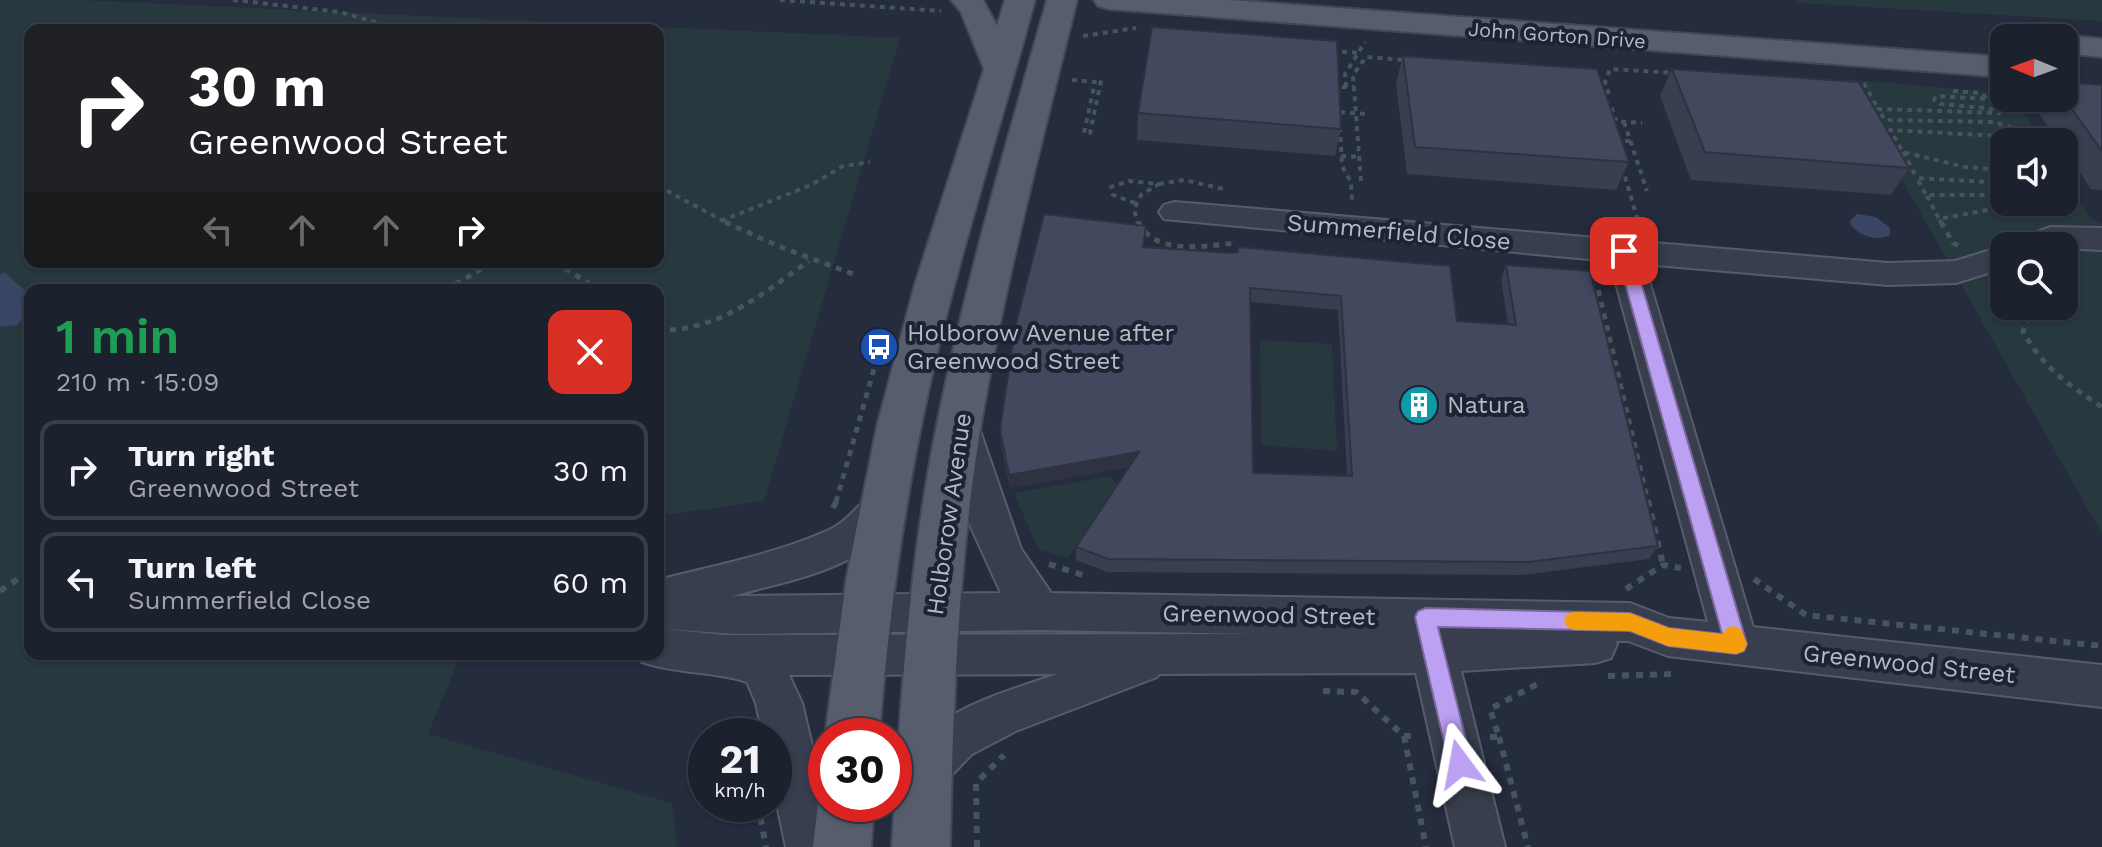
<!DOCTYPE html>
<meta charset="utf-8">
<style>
:root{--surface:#1c212e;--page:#292e3a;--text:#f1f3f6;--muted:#a0a3aa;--line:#3a3e4a}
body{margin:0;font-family:"Work Sans",sans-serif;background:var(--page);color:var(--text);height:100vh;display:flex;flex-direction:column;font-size:30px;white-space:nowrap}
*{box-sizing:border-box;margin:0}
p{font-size:26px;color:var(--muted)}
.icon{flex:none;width:44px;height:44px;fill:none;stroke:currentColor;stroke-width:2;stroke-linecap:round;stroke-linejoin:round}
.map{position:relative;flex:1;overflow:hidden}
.details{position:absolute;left:24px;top:284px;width:640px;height:376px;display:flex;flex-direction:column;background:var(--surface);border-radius:16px;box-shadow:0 2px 6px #0004,0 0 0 2px var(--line)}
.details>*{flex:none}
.guide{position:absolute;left:24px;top:24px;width:640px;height:244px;border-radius:16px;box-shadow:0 2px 6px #0004,0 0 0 2px var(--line);background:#202124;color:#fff;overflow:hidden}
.needle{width:52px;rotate:271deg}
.buttons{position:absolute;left:1990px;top:24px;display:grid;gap:16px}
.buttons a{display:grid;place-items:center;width:88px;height:88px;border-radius:16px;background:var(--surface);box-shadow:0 2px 6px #0004,0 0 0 2px var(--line);font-size:40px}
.speed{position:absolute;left:688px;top:718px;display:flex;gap:16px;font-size:40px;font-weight:700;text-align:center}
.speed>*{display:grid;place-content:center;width:104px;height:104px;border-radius:50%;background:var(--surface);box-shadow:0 2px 6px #0004,0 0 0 2px var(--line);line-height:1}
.speed small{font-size:20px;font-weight:400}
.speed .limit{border:12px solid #d22;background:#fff;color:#111}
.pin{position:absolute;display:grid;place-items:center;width:68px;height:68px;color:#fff;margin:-34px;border-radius:16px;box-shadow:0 4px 12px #0006}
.me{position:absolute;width:88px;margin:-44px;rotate:347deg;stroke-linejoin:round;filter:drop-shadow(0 0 6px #0008)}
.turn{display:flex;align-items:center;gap:28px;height:168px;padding:0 32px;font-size:36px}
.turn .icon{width:104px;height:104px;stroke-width:2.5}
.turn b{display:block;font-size:56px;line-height:68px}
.lanes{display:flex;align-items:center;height:76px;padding:0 32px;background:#0003;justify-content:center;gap:40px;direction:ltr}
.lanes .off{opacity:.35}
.round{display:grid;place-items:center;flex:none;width:84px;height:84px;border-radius:16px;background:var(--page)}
.head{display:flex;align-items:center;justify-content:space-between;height:136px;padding:0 32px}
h1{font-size:48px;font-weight:600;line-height:60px;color:#1e9e55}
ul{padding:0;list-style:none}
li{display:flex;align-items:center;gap:24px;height:100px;margin:0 16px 12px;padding:0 16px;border:4px solid var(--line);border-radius:16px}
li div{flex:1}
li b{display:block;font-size:30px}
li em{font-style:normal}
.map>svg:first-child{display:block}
</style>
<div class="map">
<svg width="2102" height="847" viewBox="0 0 2102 847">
<rect width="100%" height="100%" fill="#252c3d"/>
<g fill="#27383e" fill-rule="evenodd">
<path d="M0 0H81L900 38 764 501 658 516V290H30V654H461L428 734 672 803 677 847H0ZM30 30H658V262H30Z"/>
<polygon points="1797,0 2102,0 2102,21 1799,3"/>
<path d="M1845 79 2004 93V98H2015L2043 142H2004V202H2064V176L2090 218 2102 223V534ZM2004 246H2064V306H2004Z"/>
<polygon points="1260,340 1332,344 1337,451 1261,445"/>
<polygon points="1109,476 1119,485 1068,558 1038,549 1014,493"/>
</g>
<g fill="#3a4464">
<path d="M1857 214 1876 217 1890 228V235C1875 242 1858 236 1849 222Z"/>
<polygon points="4,272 27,292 29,313 17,325 0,327 0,275"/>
</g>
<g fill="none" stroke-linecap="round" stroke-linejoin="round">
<defs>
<g id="minor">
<path d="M1175 202 1888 263 1955 261 2004 246V268L1956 283 1888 285 1644 264 1753 627 2102 665V707L1668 656 1628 641H1616L1617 644 1611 658 1595 663 1461 671 1505 847H1455L1416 673 1159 674 1157 677 1016 731 972 754 941 786 924 793 907 786 900 770C926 711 1001 694 1057 674L789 675 802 703 836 847H786L774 790V736H763L756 703 747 682C713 671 676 674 642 662L639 654H658V580C716 565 777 554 831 529 858 516 863 485 898 497L904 508C874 567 791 580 732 596L1001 593 970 525 940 425 946 415 959 411 972 415 978 425 1021 549 1051 593 1630 603 1669 618 1708 622 1610 261 1164 219 1159 212 1164 205ZM664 629 737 634 1041 630 1255 634 725 635Z"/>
<polygon points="2051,227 2102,228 2102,250 2016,246 2020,238"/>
</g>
<g id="major">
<path d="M951 0H983L997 26 1005 0H1035C1001 125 961 249 932 375 905 494 889 615 879 736H826V739L825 736 846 581 877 426 915 284 984 69 961 12Z"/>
<path d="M1047 0H1077C1042 141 1005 282 981 425 958 564 953 706 950 847H892C900 705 909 563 937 424 966 281 1007 140 1047 0Z"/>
<polygon points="1094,0 1230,0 2004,57 2004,77 1109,9 1098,6"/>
<polygon points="2064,35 2102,39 2102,57 2064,53 2064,38 2052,38"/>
<polygon points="826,785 826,804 874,804 871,847 813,847 818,804"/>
</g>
</defs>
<use href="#minor" stroke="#575c6b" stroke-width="4"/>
<use href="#major" stroke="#424757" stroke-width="4"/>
<g stroke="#45555c" stroke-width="4" stroke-dasharray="5 5" stroke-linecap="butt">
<polyline points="233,0 340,12 402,30"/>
<polyline points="780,0 941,11"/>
<polyline points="1083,36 1136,28"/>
<polyline points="1332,51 1359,53"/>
<polyline points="1072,80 1095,82 1084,133 1090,133 1102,76"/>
<polyline points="1864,83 1878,109"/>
<polyline points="1346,87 1345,74 1365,42"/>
<polyline points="1953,91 1980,93 1988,99 1936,96 1934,100 1941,104 1994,109 2000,113 1878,109 1885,120 1994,122 2010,127 2013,132 2000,136 1890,130 1903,152 1965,167 2004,170"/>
<polyline points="1339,93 1338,87 1354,87"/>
<polyline points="1600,94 1609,95 1605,82 1610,69 1676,73"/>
<polyline points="1605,103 1610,103 1616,121"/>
<polyline points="1340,112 1366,114"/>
<polyline points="1611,121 1642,123"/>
<polyline points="1624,122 1647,191"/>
<polyline points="1340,127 1342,166 1351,182 1352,202"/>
<polyline points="1615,141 1630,141"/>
<polyline points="1903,152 1917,178"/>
<polyline points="1341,156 1359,157"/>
<polyline points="1622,167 1639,224"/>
<polyline points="1361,181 1353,75 1366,57 1405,60"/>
<polyline points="2004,183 1917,178 1926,195 2004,195"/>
<polyline points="1159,184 1184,180 1224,189"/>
<polyline points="658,186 729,224"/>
<polyline points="1927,196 1939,219"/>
<polyline points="1135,203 1113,195 1111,187 1129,181 1159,184 1141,195 1134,210 1138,224"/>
<polyline points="721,221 811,185 843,166 870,162"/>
<polyline points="1942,224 1939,219 2031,202"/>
</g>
<g stroke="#45555c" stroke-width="5" stroke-dasharray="6 6" stroke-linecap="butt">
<polyline points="725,222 778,246 853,274"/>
<path d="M1138 222C1156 256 1204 246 1236 243"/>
<polyline points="1639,222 1641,230"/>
<polyline points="1941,222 1953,243 1959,246"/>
<polyline points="555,262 599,290"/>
<polyline points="1589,283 1598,289 1648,502"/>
<polyline points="445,290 492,263 505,262"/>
<path d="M2034 306 2023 331C2041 366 2070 386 2102 407"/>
<path d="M658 330C718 332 762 294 809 261"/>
<polyline points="836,502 884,334"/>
</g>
<g stroke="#45555c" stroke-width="6" stroke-dasharray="7 7" stroke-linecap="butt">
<polyline points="1648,500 1663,565"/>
<polyline points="833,508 837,500"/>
<polyline points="1049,564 1089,577"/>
<polyline points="1754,579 1806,615 2102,646"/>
<polyline points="1626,589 1663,565 1681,568"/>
<polyline points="0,591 30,571"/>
<polyline points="1608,676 1674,674"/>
<polyline points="1323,691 1356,692 1404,736 1416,736"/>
<polyline points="1404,736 1426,847"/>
<polyline points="1490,737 1499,737 1490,709 1543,681"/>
<polyline points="1499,737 1528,847"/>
<polyline points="758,804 766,847"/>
<polyline points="977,847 976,783 1004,755"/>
</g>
<use href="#minor" fill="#393e4e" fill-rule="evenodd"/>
<use href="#major" fill="#575d6d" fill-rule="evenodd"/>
</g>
<g fill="#393e50" fill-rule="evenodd">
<polygon points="1403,56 1629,162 1616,190 1407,174 1396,83"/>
<polygon points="1672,69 1909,168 1891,195 1691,180 1660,96"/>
<polygon points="2102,85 2102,190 2091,189 2064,150 2064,142 2059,142 2033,105 2039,98 2064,98"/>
<polygon points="1138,113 1341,129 1335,156 1137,140"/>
<path d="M1143 247 1457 321 1508 325 1501 279 1506 265 1658 546 1649 559 1521 575 1107 572 1076 560V547L1129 467 1010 488 1001 444 1000 430ZM1251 302 1338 310 1347 475 1253 473Z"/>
</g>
<polygon fill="#2e3241" points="1139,452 1138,466 1010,488 1009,475"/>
<g fill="#42485d" stroke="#2e3241" stroke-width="2" fill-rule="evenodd">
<polygon points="1152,27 1337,41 1341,129 1138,113"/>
<polygon points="1403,56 1597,69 1629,162 1415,147"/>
<polygon points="1672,69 1859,82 1909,168 1705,152"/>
<polygon points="2064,82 2102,85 2102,151 2064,98"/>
<path d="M1044 214 1146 226 1143 247 1231 253 1238 252V247L1251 248 1450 266 1457 321 1516 325 1506 265 1590 271 1658 546 1528 562 1108 559 1076 547 1139 452 1009 475 1000 430 1015 328ZM1250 288 1341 296 1352 476 1253 473Z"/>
</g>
<polygon fill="#bca0f2" stroke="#7a689d" stroke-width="2" points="1624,246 1632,251 1747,644 1744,651 1736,654 1668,646 1630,631 1438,627 1472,764 1468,771 1460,775 1452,771 1449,764 1415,617 1418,611 1426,608 1630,613 1669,628 1722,634 1616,251"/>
<polygon fill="#f59e0b" points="1574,612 1630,613 1669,628 1723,634 1726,629 1733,626 1741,629 1747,644 1744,651 1736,654 1668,646 1630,631 1574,630 1567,627 1564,621 1567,614"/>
<defs>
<symbol id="bus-disc" viewBox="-11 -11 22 22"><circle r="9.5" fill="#1a4fb4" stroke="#1e2333"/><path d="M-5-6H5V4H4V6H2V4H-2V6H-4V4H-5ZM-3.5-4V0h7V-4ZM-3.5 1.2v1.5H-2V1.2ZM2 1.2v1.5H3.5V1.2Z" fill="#fff"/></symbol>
<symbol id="building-disc" viewBox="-11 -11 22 22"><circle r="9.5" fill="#0f9aa8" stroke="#1e2333"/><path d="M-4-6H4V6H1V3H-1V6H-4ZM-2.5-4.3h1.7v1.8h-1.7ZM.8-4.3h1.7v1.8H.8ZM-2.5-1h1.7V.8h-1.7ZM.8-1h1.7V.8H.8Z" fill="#fff"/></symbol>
</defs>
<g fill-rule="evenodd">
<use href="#bus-disc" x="857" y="325" width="44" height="44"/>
<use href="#building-disc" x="1397" y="383" width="44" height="44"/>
</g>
<g text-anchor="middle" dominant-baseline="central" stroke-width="8" stroke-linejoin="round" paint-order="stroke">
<g font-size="20" fill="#b5bac8" stroke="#1e2333">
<text transform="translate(1557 35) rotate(4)">John Gorton Drive</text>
</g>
<g font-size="24" fill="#b5bac8" stroke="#1e2333">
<text transform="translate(1399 232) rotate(5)">Summerfield Close</text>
<text transform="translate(949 514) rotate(-82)">Holborow Avenue</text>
<text transform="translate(1269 615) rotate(1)">Greenwood Street</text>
<text transform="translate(1909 664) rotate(6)">Greenwood Street</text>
</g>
<g font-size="24" fill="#b5bac8" stroke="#1e2333" text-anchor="start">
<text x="907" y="333">Holborow Avenue after<tspan x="907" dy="28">Greenwood Street</tspan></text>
<text x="1447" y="405">Natura</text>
</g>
</g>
</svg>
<div class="buttons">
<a><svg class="needle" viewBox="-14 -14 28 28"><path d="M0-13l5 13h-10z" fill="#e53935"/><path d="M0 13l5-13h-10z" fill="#a0a3aa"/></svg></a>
<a><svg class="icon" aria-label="sound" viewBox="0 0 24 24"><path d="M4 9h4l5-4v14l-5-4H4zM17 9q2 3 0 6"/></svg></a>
<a><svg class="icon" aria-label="search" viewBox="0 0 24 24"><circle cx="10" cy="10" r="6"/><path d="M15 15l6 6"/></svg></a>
</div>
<div class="speed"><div>21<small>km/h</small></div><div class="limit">30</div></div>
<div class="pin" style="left:1624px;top:251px;background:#d93025"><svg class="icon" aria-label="arrive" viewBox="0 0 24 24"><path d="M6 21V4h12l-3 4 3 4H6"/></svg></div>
<svg class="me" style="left:1460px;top:764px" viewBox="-20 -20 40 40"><path d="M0-17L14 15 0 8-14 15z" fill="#bca0f2" stroke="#fff" stroke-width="4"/></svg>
<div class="guide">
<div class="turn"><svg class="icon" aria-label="right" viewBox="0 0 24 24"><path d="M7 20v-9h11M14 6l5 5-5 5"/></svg><div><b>30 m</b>Greenwood Street</div></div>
<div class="lanes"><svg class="icon off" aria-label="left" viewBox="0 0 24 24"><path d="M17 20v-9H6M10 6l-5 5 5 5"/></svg><svg class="icon off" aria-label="ahead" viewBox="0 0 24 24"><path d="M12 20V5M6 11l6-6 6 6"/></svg><svg class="icon off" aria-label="ahead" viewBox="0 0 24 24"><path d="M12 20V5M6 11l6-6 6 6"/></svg><svg class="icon" aria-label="right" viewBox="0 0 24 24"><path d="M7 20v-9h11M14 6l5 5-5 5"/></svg></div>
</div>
<section class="details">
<div class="head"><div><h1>1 min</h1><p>210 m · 15:09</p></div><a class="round" style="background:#d93025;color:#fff"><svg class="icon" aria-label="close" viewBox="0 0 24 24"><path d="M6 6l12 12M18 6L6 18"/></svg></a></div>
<ul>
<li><svg class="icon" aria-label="right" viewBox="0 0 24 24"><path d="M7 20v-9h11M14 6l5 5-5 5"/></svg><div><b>Turn right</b><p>Greenwood Street</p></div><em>30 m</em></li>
<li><svg class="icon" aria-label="left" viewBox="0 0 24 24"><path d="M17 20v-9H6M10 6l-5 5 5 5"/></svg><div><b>Turn left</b><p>Summerfield Close</p></div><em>60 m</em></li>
</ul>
</section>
</div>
